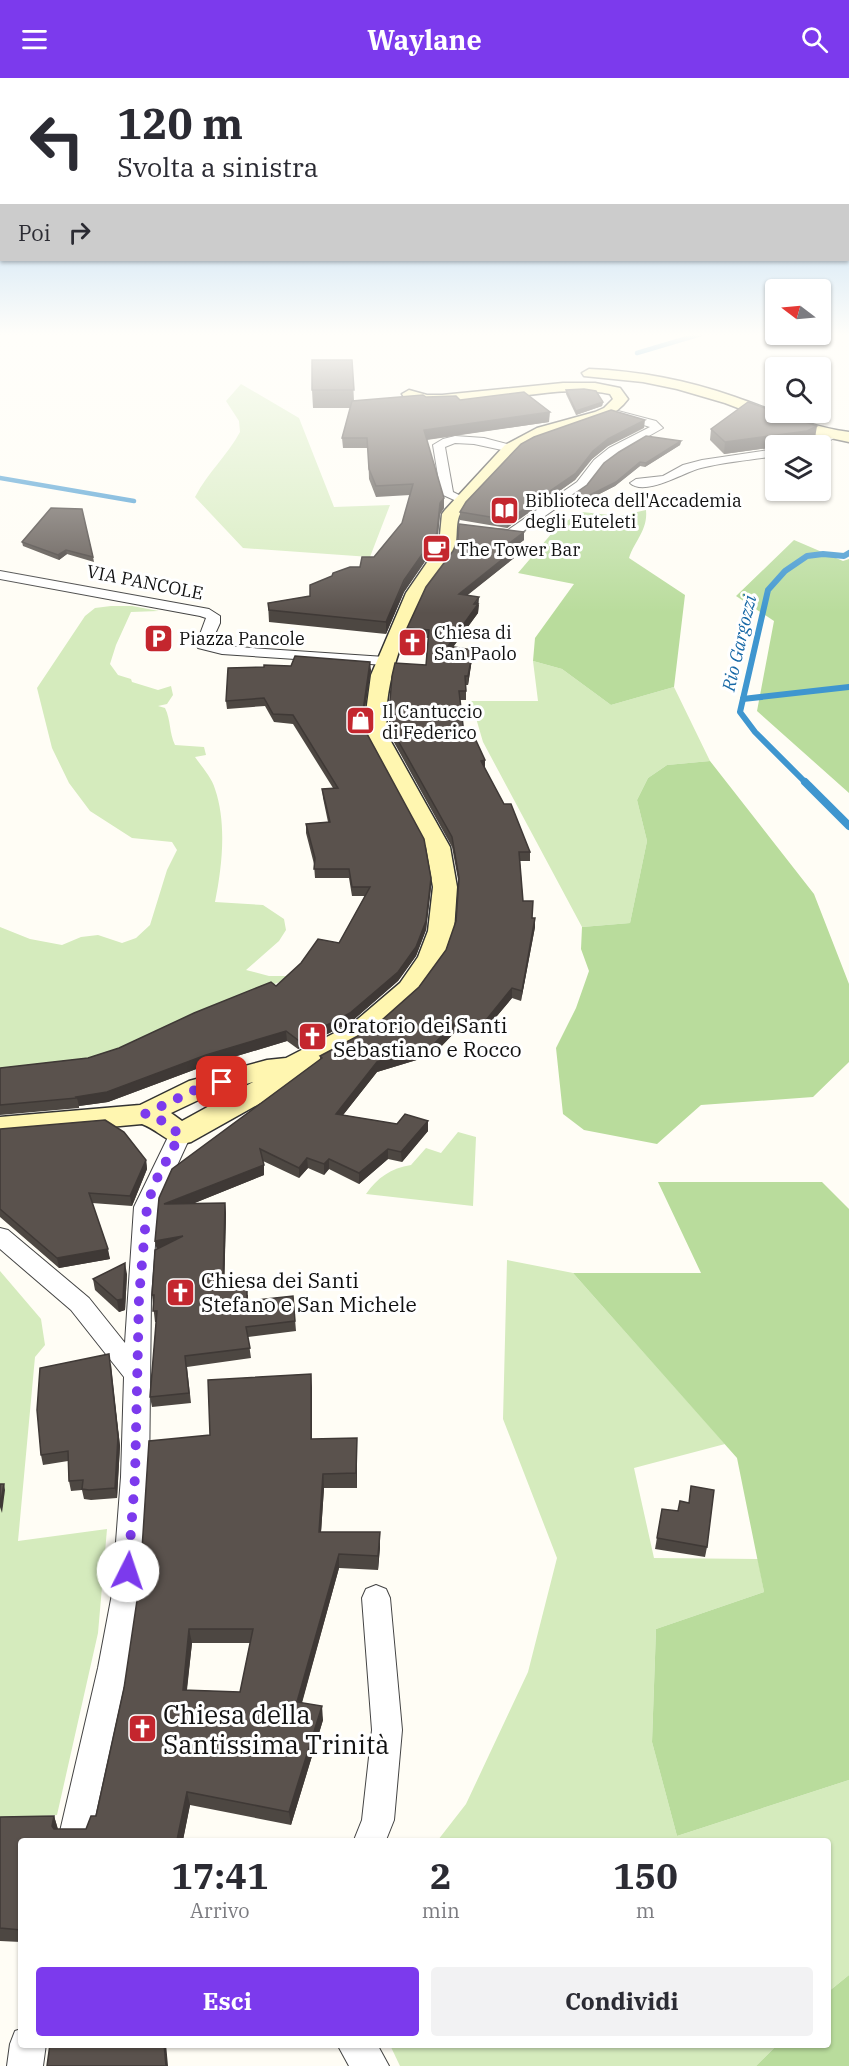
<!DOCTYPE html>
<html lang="it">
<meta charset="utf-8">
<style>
:root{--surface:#fff;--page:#f2f2f3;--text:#2b2b33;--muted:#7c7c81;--accent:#7c3aed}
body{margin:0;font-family:"IBM Plex Serif",serif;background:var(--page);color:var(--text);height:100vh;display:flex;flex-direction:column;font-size:22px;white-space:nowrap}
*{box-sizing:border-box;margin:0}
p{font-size:20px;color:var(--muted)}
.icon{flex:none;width:33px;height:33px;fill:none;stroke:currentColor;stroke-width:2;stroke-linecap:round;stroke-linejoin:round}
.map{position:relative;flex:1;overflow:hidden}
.sheet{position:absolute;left:18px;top:1760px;width:813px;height:210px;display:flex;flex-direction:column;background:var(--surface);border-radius:6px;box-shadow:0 2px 4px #0004}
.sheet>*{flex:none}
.hud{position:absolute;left:0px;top:0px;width:849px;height:183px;box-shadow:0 2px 4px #0004;background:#fff;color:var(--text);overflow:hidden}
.needle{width:39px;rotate:286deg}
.controls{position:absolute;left:765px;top:201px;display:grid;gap:12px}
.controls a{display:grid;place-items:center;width:66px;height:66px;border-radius:6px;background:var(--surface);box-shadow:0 2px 4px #0004;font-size:30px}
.pin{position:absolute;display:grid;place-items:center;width:51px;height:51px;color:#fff;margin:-26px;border-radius:12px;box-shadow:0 3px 9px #0006}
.me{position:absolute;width:66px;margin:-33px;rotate:4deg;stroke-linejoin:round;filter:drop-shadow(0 0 4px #0008)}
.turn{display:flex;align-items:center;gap:21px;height:126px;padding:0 18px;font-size:27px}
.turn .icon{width:78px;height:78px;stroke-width:2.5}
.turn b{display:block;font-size:42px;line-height:51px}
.then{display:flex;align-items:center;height:57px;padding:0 18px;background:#0003;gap:12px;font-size:22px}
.eta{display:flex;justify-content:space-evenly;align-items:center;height:102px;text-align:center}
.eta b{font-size:36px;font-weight:700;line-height:42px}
.cta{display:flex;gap:12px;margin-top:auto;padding:12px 18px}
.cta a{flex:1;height:69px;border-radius:6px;background:var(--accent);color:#fff;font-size:24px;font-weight:700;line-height:69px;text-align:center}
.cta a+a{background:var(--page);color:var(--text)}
header{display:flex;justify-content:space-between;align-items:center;height:78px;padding:0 18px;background:var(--accent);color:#fff;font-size:27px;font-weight:700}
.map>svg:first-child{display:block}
</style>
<header><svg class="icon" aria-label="menu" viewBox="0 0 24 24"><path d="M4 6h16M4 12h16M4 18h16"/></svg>Waylane<svg class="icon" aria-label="search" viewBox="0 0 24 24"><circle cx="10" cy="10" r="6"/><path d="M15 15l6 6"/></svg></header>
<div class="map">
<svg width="849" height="1988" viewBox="0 0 849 1988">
<rect width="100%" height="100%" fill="#fffdf5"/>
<g fill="#d5ebbd">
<path d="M241 306 299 340 334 429 390 427 370 479 243 470 195 419C208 394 227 378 240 354L239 343 226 323Z"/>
<path d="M111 528H132L159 533 131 534 116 567 110 586 118 597 131 601 132 604 158 612 171 608 173 617 167 626 158 628 165 630C171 642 169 655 175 667L204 669 206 677 195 679C202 689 212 700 215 711 227 746 222 789 215 824L263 827 284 841 286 852 279 863 246 892 269 898H293L92 986 0 994V849L30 861 62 867 81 859 98 857 122 865 136 860 150 847 167 792 177 772 172 764 132 760 90 733 69 705 52 670 37 610 85 538 95 530Z"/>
<polygon points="533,583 562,591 611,627 674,609 710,683 667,687 648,700 637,722 647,763 630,845 582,849 483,664 471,623 538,623"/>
<path d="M458 1054 476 1059 473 1128 366 1116C377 1100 391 1090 411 1087L426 1070 441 1075Z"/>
<polygon points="507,1182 573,1195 725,1366 634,1390 654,1480 758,1481 764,1514 656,1551 652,1664 677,1758 849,1702 849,1897 828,1914 828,1762 438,1762 466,1726 528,1594 557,1480 503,1341"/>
<polygon points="0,1193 41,1241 45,1267 35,1279 18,1463 107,1451 98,1555 57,1737 0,1741"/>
<polygon points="390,1967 777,1967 756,1988 400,1988"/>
</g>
<g fill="#b9dc9c">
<path d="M646 432C648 452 635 462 629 480L685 517 674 609 611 627 562 591 533 583 535 560 574 506 518 495 558 448 582 434 619 438Z"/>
<polygon points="794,462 843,483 849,481 849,715 757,633 774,543 736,518"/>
<polygon points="710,683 814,816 849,906 849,984 813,1019 701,1027 657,1066 584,1052 563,1036 556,970 576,930 589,893 581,871 582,849 630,845 647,763 637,722 648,700 667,687"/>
<polygon points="658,1104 822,1104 849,1131 849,1702 677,1758 652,1664 656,1551 764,1514 737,1380 573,1195 701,1195"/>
<polygon points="849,1897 849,1988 756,1988 777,1967 828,1966 828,1914"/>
</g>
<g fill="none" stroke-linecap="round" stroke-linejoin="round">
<g stroke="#3f96cf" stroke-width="4.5">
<polyline points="637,275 701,256"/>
<polyline points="0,400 134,423"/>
</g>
<g stroke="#3f96cf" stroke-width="6">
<polyline points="743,621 849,609"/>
<polyline points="806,705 755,654 740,634 768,512 785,493 807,478 823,476 844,478 849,475"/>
</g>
<polyline stroke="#3f96cf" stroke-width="8" points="805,704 849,748"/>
<defs>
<g id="street">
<polygon points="618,333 656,343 663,350 617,376 602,388 585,410 515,459 482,456 481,453 482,450 508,452 577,404 594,382 609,370 650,349 614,338 614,334"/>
<polygon points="832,354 836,355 836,359 820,368 805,368"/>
<polygon points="455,358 484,360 515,368 517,370 511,374 474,366 455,365 445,369 453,414 469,422 463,426 441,416 433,367 443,361"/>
<path d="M776 371V378C751 382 725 384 701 390 684 394 645 419 630 405L636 401 663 398 683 387 702 382Z"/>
<polygon points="0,493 209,531 220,538 220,545 211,565 222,568 385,579 392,583 385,587 222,576 198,570 196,567 206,540 200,538 0,501"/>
<polygon points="180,1050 188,1052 191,1057 158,1129 151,1219 149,1399 140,1516 128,1590 90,1762 58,1762 98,1590 112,1516 121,1399 124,1299 71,1232 0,1171 0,1150 8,1152 89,1220 125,1265 134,1129 169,1057 172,1052"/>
<polygon points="376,1507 386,1511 390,1520 402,1652 394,1742 386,1762 354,1762 362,1742 372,1652 362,1520 366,1511"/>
<polygon points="21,1951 21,1966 46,1966 43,1988 7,1988 10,1966 15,1953"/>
<polygon points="337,1966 377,1966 389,1988 349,1988"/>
</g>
<g id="secondary">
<path d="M589 291C639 293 687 302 735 319 773 332 808 349 849 354V364L798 353 725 325 677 311 643 304 584 298 582 295Z"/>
<path d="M563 305H595L620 310 628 321C605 353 552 348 519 372 510 379 466 426 460 436 454 448 460 465 451 480 443 493 431 503 424 516 404 551 378 621 389 660L450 769 457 809 454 853 444 880 418 917 372 958 303 994 282 1013 191 1064C170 1070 161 1053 142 1046L0 1059V1039L140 1027 189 1003 267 982 286 980 352 946 400 905 418 879 428 853 433 809 426 769 367 660 364 649 371 597 406 515 439 467 442 436 445 432 505 367 537 350 595 334 604 330 613 321 610 316C542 303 470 339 404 319L402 316 409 312 427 317H442ZM253 1004 182 1043 171 1035 209 1017Z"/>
</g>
</defs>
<use href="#street" stroke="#444" stroke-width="2"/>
<use href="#secondary" stroke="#333" stroke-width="3"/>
<use href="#street" fill="#fff" fill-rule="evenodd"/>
<use href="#secondary" fill="#fff6b0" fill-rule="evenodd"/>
</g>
<g fill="#4d4742" fill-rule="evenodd">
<polygon points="352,282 354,323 426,319 460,322 549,344 427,362 444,430 440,436 437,466 404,514 386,556 269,544 268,525 310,518 360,489 374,479 402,445 410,417 376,419 369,401 368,370 343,370 342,360 350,330 313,330 312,312"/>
<polygon points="566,312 603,324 602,328 576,337 566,316"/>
<polygon points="644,350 608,368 592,381 575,402 507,450 460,442 460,434"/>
<polygon points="711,351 815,360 806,365 788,368 776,368 776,369 724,376 710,362"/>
<polygon points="681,363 680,367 645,389 640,388 615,408 572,430 563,428 564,423"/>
<polygon points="51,430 93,479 94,484 67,476 59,482 23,468 22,464"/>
<polygon points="524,454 524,462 511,471 514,472 514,480 467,517 479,527 478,535 453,569 473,572 472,581 468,607 466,607 466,622 460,622 464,656 485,682 485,691 530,774 530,783 520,783 523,823 532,840 535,849 521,923 512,920 481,957 467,952 465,955 457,952 433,977 377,994 343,1037 397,1046 428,1043 428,1053 402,1084 388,1081 359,1106 329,1091 324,1097 308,1090 299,1100 263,1083 264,1097 192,1126 225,1125 226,1136 224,1208 248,1217 248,1223 293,1218 296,1253 248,1259 251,1280 187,1289 191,1325 152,1329 150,1319 156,1244 155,1244 152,1217 157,1171 155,1163 320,981 320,978 373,950 419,909 446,872 456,843 459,807 452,769 391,659 389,644 389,635 426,587 428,560 407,558 407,550"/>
<polygon points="371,592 363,644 365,652 431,809 426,852 416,878 398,903 351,944 298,971 287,963 207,987 108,1024 79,1028 79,1030 0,1037 0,990 88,980 119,970 276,908 339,865 365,818 352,818 349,800 315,800 314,786 306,755 306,746 328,744 323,720 322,711 333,710 293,646 274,644 265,628 227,631 226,623"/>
<polygon points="0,1051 146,1082 147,1091 132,1128 92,1125 110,1181 59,1190 0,1139"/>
<polygon points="127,1196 125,1232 119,1234 95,1212 93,1201"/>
<polygon points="111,1286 120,1368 117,1420 91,1422 84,1421 82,1412 71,1413 69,1403 68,1383 43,1387 41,1377"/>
<path d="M312 1310V1361L357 1374V1410H324L321 1454 380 1469 378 1492 339 1490 302 1625 323 1642 291 1747 190 1727 183 1762H21V1864L0 1863V1739L54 1738 58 1751H86L96 1738 210 1357ZM192 1565H250L240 1614 187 1612Z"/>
<polygon points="662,1431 707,1469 705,1479 655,1471"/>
</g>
<g fill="#3f3936">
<polygon points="603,324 602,328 576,337 576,333"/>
<polygon points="550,334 549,344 424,362 424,352"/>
<polygon points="645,342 644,350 608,368 592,381 575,402 507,450 508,442 608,361"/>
<polygon points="817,348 815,360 806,365 788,368 776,368 776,369 724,376 725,364"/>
<polygon points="681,363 680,367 645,389 646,385"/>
<polygon points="640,384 640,388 615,408 572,430 572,426"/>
<polygon points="444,420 444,430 440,436 437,466 404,514 386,556 386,544 440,425"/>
<polygon points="524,454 524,462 503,478 503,470"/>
<polygon points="66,472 67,476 59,482 58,477"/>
<polygon points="514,472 514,480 459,524 459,516"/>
<polygon points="479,519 478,535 448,576 448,568"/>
<polygon points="473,572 472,581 468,607 468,598"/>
<polygon points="370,584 371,592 362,649 362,640"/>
<polygon points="485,682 485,691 481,683"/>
<polygon points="431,800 431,809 426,852 416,878 398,903 351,944 298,971 298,962"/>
<polygon points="535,840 535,849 521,923 522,913"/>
<polygon points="512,910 512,920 481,957 482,947"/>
<polygon points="457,942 457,952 433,977 377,994 336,1046 336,1036 377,984"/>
<polygon points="467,942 467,952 465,955 465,945"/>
<polygon points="286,953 287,963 207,987 108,1024 79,1028 77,1020 76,1019 206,977"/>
<polygon points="428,1043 428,1053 402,1084 401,1074"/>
<polygon points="388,1071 388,1081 359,1106 359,1095"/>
<polygon points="307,1080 308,1090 299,1100 299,1090"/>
<polygon points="329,1081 329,1091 324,1097 324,1086"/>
<polygon points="146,1082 147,1091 132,1128 130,1118"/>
<polygon points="264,1087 264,1097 165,1137 164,1126"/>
<polygon points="225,1125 226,1136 224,1219 223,1208"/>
<polygon points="183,1158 157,1173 155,1163"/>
<polygon points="108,1171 110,1181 59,1190 57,1180"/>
<polygon points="125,1185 127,1196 125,1232 119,1234 117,1222"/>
<polygon points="109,1276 120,1368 117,1420 115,1410"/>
<polygon points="311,1296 312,1310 312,1375 311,1361"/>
<polygon points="357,1360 357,1410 356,1395"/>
<polygon points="323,1396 324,1410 320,1469 319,1454"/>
<polygon points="4,1406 5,1412 2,1435 0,1429"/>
<polygon points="380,1454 380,1469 378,1492 378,1478"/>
<polygon points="339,1476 339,1490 298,1638 297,1624"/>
<polygon points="189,1551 192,1565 185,1626 183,1612"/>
<polygon points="322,1628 323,1642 291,1747 289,1734"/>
<polygon points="187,1714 190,1727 183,1762 177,1762"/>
<polygon points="54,1738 58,1752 56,1761 52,1748"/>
<polygon points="164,1966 166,1966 168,1988 166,1988"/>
</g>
<g fill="#5a524d" stroke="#3f3936" stroke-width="1.5" fill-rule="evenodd">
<polygon points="312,282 352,282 354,312 312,312"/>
<polygon points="584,311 596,313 603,324 576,333 566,312"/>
<polygon points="524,314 550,334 424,352 444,420 440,425 437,455 404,502 386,544 269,532 268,525 310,518 310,507 332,498 333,495 350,489 360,489 362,479 374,479 402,445 413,406 376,408 369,391 367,360 342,360 352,323 423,317 426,319 456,318 460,322"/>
<polygon points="748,324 776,334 817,348 807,353 725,364 711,351"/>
<polygon points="611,332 645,342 608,361 593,373 576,395 508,442 460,434 466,424 521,366 534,359"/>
<polygon points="646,358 681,363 646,385 640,384 616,404 572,426 564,423 587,407 604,385 619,374"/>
<polygon points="51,430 82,431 93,479 66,472 58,477 22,464"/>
<polygon points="459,446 524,454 503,470 514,472 459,516 479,519 474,526 478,526 448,568 473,572 468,598 465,598 466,613 459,613 464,656 473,656 485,682 481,683 504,726 511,726 530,774 519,774 523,823 533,823 532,840 535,840 522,913 512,910 482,947 467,942 465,945 457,942 433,967 377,984 336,1036 397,1046 405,1036 428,1043 401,1074 388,1071 359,1095 329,1081 324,1086 307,1080 299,1090 260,1071 264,1087 164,1126 225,1125 223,1208 247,1206 247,1223 293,1218 295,1243 246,1249 250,1270 185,1278 189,1315 150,1319 157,1233 153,1233 154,1217 152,1217 155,1172 183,1158 155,1163 159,1120 172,1091 322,980 320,978 373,950 419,909 446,872 456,843 459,800 452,759 391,650 389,635 392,598 395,585 426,587 429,552 407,550 426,509 453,473 458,461"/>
<polygon points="295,578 370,584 362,640 365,652 424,761 431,800 426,843 416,869 398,894 350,935 298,962 286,953 206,977 107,1014 76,1019 77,1020 0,1027 0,990 88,980 119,970 194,935 271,904 276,908 301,885 318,861 339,865 370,809 352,809 349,791 314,791 315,780 306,746 330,744 322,711 338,710 293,637 273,636 264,620 226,623 228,590 264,589 264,587 291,588"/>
<polygon points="105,1042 124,1054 146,1082 130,1118 89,1115 108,1171 57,1180 0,1131 0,1051"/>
<polygon points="125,1185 123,1221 117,1222 93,1201"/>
<polygon points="109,1276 118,1359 115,1410 89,1412 82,1411 83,1402 69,1403 68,1373 41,1377 37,1332 40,1290"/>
<path d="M311 1296V1361L357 1360 356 1395 323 1396 319 1454H380L378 1478 339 1476 297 1624 322 1628 289 1734 187 1714 177 1762H21V1852L0 1850V1739L54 1738 52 1748 54 1751H86L91 1738H96L124 1610 140 1502 149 1363 210 1357 208 1302ZM189 1551H253L240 1614 183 1612Z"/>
<polygon points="0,1406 4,1406 0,1429"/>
<polygon points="691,1408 714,1412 707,1469 657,1460 662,1431 678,1433 680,1423 689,1425"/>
<polygon points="50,1966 164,1966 166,1988 47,1988"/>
</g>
<linearGradient id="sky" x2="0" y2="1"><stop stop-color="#95c6ee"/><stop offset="0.48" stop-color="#fffefa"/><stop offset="1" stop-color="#fffefa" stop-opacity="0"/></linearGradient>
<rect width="849" height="535" fill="url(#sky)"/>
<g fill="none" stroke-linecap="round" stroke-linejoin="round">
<polyline stroke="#7c3aed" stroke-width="10" stroke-dasharray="0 18" points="128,1493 135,1399 139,1219 147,1129 154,1106 180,1057 165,1044 145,1036 199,1010 222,1004"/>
</g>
<defs>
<symbol id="library-square" viewBox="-11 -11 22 22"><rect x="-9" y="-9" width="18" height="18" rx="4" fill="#c4262e" stroke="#fff"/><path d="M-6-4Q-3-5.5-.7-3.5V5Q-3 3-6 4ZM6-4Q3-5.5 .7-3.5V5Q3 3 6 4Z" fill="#fff"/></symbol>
<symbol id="cafe-square" viewBox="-11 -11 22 22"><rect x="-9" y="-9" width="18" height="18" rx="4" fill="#c4262e" stroke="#fff"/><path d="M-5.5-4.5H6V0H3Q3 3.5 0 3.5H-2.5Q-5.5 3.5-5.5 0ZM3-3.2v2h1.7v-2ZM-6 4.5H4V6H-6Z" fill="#fff"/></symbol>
<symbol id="parking-square" viewBox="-11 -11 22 22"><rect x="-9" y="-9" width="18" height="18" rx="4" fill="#c4262e" stroke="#fff"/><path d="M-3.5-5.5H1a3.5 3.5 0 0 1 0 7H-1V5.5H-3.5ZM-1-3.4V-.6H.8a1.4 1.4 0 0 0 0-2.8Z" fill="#fff"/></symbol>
<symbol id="church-square" viewBox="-11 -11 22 22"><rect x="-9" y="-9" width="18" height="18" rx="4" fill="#c4262e" stroke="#fff"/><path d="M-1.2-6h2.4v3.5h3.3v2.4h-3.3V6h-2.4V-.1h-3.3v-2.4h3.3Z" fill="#fff"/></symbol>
<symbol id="shop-square" viewBox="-11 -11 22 22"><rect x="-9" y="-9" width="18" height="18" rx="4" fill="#c4262e" stroke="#fff"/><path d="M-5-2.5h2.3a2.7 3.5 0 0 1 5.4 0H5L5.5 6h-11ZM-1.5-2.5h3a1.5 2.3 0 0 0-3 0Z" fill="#fff"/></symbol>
</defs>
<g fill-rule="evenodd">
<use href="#library-square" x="488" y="416" width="33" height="33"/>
<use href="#cafe-square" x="420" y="454" width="33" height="33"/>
<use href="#parking-square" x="142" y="544" width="33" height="33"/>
<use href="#church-square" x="396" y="548" width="33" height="33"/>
<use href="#shop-square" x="344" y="626" width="33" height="33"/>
<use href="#church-square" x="296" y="942" width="33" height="33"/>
<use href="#church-square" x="164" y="1198" width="33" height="33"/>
<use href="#church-square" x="126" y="1634" width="33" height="33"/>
</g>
<g text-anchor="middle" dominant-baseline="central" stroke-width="6" stroke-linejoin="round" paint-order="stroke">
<g font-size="18" fill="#111" stroke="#fff" text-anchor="start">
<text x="525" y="422">Biblioteca dell'Accademia<tspan x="525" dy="21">degli Euteleti</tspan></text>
<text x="457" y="471">The Tower Bar</text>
<text x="434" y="554">Chiesa di<tspan x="434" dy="21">San Paolo</tspan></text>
<text x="179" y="560">Piazza Pancole</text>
<text x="382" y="633">Il Cantuccio<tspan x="382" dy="21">di Federico</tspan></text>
</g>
<g font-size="18" fill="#111" stroke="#fff">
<text transform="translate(145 504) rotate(11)">VIA PANCOLE</text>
</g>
<g font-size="18" font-style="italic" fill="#1768a6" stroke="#fff">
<text transform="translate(739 565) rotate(-77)">Rio Gargozzi</text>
</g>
<g font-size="21" fill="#111" stroke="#fff" text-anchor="start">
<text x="333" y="947">Oratorio dei Santi<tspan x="333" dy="24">Sebastiano e Rocco</tspan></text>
<text x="201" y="1202">Chiesa dei Santi<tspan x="201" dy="24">Stefano e San Michele</tspan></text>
</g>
<g font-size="26" fill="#111" stroke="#fff" text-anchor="start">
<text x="163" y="1636">Chiesa della<tspan x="163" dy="30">Santissima Trinità</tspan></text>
</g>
</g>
</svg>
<div class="controls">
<a><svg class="needle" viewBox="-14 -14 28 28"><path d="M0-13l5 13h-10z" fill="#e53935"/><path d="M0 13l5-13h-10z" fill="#7c7c81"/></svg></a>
<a><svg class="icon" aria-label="search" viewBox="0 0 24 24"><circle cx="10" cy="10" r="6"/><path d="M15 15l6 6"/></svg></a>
<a><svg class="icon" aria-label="layers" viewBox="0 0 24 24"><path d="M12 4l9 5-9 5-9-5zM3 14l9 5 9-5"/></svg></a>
</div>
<div class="pin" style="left:222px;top:1004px;background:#d93025"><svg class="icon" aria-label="arrive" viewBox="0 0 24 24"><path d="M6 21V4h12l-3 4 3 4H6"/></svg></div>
<svg class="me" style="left:128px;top:1493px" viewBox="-20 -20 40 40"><circle r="19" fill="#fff"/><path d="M0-13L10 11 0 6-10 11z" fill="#7c3aed"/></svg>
<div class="hud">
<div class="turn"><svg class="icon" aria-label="left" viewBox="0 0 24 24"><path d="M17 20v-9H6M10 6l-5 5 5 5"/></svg><div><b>120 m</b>Svolta a sinistra</div></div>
<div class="then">Poi<svg class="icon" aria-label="right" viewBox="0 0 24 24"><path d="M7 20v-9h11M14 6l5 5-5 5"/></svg></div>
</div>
<section class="sheet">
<div class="eta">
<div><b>17:41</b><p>Arrivo</p></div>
<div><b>2</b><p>min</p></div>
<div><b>150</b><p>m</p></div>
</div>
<div class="cta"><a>Esci</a><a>Condividi</a></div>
</section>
</div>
